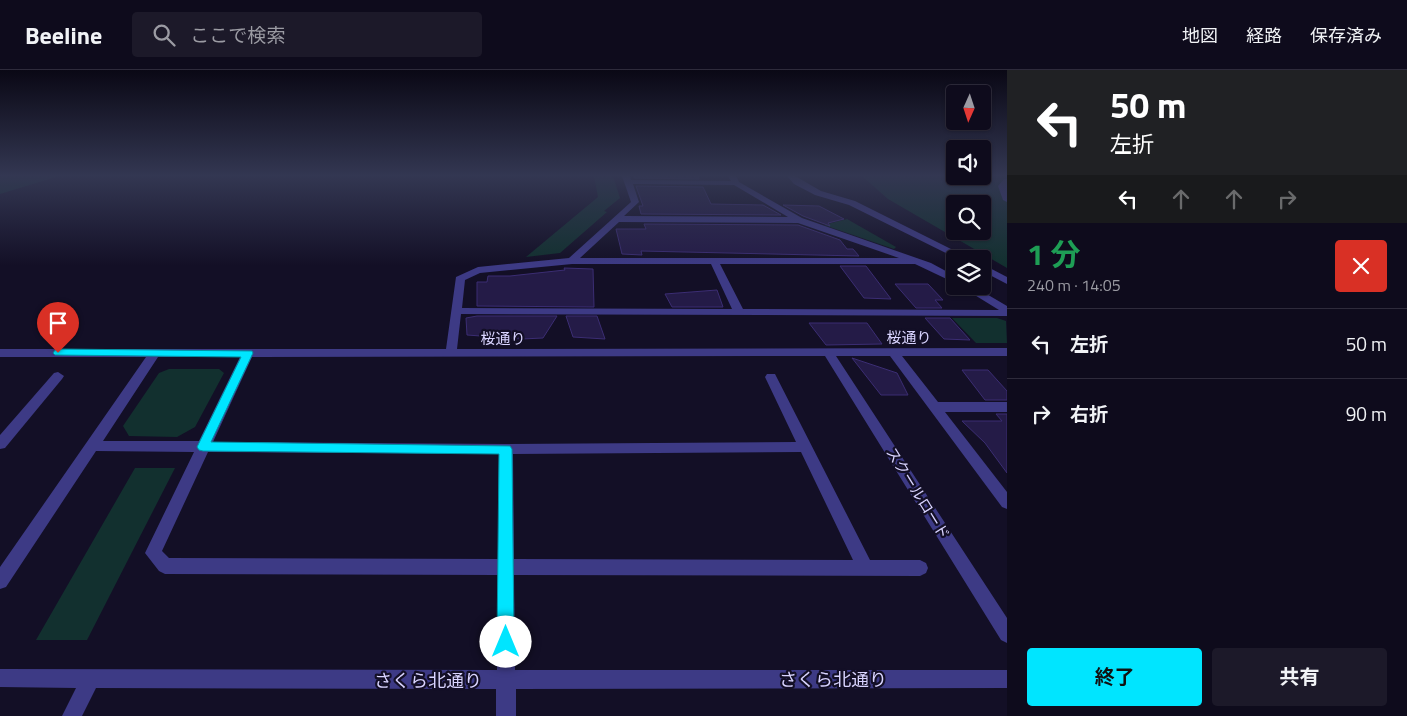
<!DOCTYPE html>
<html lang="ja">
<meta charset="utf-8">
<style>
:root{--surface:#0e0b1c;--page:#1c1929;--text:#f1f3f6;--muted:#9b9ba3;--line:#2e2b3b;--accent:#00e5ff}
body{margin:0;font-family:"Titillium Web","Noto Sans JP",sans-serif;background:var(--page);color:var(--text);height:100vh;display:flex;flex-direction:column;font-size:19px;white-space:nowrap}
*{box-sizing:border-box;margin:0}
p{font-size:16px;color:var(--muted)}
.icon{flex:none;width:28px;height:28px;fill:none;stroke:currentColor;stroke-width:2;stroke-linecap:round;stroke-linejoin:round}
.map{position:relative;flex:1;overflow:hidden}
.drawer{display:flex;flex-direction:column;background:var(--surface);width:400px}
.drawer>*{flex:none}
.top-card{background:#202124;color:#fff;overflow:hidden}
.needle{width:32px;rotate:183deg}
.fabs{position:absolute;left:946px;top:15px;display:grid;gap:10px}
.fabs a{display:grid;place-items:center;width:45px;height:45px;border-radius:5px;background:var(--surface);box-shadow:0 1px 4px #0004,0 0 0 1px var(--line);font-size:25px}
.pin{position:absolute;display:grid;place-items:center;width:42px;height:42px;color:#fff;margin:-51px -21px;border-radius:50% 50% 50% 0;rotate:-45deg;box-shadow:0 0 5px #0007}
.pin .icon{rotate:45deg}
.me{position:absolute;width:55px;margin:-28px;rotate:0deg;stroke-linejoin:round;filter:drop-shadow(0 0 4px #0008)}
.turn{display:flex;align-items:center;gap:18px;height:105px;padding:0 20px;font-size:22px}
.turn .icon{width:65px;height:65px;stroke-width:2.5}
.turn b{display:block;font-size:35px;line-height:42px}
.lanes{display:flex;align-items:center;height:48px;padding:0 20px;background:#0003;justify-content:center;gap:25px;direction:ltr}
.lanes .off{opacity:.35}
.round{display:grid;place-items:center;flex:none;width:52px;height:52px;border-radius:5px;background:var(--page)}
.headline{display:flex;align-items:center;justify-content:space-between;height:85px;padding:0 20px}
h1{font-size:30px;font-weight:700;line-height:38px;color:#1e9e55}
.primary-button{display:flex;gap:10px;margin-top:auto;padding:10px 20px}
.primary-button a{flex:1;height:58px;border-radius:5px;background:var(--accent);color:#111;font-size:20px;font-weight:700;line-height:58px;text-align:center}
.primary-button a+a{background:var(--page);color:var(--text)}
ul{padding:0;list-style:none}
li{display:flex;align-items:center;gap:15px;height:70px;padding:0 20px;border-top:1px solid var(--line)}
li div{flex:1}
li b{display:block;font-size:19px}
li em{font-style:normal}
header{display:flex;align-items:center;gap:30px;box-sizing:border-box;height:70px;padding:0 25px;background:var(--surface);border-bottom:1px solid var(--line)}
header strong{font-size:24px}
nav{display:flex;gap:28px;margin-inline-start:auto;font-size:18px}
.search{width:350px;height:45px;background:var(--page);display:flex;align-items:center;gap:12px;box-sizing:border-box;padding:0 18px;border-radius:5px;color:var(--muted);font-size:19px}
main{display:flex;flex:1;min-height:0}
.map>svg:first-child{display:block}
</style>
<header>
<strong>Beeline</strong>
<div class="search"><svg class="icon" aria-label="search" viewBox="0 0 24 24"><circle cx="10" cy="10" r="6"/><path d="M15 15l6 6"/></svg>ここで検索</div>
<nav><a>地図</a><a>経路</a><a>保存済み</a></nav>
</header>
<main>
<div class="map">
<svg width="1007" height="646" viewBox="0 0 1007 646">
<rect width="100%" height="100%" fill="#130f26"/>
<g fill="#12302f" fill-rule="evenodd">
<polygon points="0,106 59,106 0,124"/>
<polygon points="594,106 613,106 620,128 604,141 607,142 560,183 526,187 598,127"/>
<path d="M862 106H1007V198L888 129ZM955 134H982V161H955Z"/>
<polygon points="847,149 896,177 894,179 824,155"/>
<polygon points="952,248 997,248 1006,251 1007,273 976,273"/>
<polygon points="169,299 219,299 224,303 195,357 177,367 129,366 123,356 159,303"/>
<polygon points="135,398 175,398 87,570 36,570"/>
</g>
<g fill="#241b47" stroke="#3b2d73">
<polygon points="633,106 698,106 699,109 634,108"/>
<polygon points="636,116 703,117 711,134 763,135 781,145 641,144 639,136 643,136"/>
<polygon points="783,135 819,136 844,149 828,153 830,156 803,146"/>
<polygon points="644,154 798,155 840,170 847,179 853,179 859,186 641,181 642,185 622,184 616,159 646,159"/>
<polygon points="840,196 866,196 891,229 864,228"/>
<polygon points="564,198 593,199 594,237 477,236 477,212 487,212 488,206 510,206 565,200"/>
<polygon points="895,214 928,214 943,230 935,230 942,238 916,238"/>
<polygon points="717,220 723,237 672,237 665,224"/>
<polygon points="477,246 557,246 543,268 522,269 467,265 466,248"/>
<polygon points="566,246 597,246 605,269 573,267"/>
<polygon points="925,248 950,248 970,270 944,269"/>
<polygon points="809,253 867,253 882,274 826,275"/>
<polygon points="852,288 897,303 908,325 881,325"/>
<polygon points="962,300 988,300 1007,321 1007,330 985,330"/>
<polygon points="996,344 1007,344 1007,403 985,373 962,351 1002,351"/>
</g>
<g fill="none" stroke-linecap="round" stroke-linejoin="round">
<g fill="#3d3a85" fill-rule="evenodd">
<path d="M622 106H630L631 110 731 111 728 106H736L739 112 802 148 931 193 955 206V213L915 194H720L743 239 999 240 960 216H973L1007 236V246L461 244 457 279 1007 278V286H902L938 332H1007V342H945L1007 422V439L1002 437 890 286H836L1007 548V573L1001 570 825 286 252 287 213 372 506 374 796 372 765 307 767 304H775L870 490H920L926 493 928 498 926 503 920 506 514 505 515 600H1007V618L516 619V646H496V619L96 618 82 646H62L76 618 0 617V599L497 600 498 505 165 504 159 501 145 483 194 382 96 381 6 517 0 519V497L146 287H0V279H446L456 207 478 197 569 188 631 132ZM633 114 734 115 788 147 624 146 639 132ZM619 152 798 153 899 188H580ZM572 194H711L732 239 462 238 465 210 480 203ZM158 287H240L199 371H103ZM208 382 499 384 498 489 169 488 162 481ZM801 382 853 490 514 489 513 384Z"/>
<polygon points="787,106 795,106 821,121 855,131 971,189 958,189 849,135 815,125 794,114"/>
<polygon points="1004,109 1007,109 1007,132 1003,130 998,116"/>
<polygon points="982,194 1007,207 1007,214 982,201"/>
<polygon points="58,302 64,306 62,309 5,378 0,379 0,365 54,303"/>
</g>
</g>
<linearGradient id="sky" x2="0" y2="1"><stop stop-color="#0a0815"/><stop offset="0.54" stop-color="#333752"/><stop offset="1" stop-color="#333752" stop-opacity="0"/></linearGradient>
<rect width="1007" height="196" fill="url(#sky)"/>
<polygon fill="#00e5ff" stroke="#0095a6" points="58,279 252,281 253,283 211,372 510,376 512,379 514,572 511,578 506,581 500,578 497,572 499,384 203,381 199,380 197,377 241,287 55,285 53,283 55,280"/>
<g text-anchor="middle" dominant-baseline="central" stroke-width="4.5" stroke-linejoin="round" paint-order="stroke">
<g font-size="15" fill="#d9d4ff" stroke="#130f26">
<text x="909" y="267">桜通り</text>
<text x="503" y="268">桜通り</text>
<text transform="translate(918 423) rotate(58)">スクールロード</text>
</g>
<g font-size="18" fill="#d9d4ff" stroke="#130f26">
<text x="833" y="609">さくら北通り</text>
<text x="428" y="610">さくら北通り</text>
</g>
</g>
</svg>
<div class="fabs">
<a><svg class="needle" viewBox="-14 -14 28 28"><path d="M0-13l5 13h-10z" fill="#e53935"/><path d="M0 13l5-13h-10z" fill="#9b9ba3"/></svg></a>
<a><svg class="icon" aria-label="sound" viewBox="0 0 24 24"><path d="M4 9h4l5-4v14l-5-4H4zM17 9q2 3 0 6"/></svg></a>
<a><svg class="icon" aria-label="search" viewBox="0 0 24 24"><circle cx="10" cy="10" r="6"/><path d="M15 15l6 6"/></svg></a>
<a><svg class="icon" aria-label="layers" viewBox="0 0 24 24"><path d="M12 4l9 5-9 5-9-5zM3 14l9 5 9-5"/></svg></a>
</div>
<div class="pin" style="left:58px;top:283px;background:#d93025"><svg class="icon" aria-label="arrive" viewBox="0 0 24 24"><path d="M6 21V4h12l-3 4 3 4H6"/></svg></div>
<svg class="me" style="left:506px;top:572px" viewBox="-20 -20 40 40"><circle r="19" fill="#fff"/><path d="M0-13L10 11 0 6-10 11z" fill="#00e5ff"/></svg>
</div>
<section class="drawer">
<div class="top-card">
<div class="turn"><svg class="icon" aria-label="left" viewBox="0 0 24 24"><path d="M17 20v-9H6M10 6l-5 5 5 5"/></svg><div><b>50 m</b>左折</div></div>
<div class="lanes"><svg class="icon" aria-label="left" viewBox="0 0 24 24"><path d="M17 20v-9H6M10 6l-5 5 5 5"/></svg><svg class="icon off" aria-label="ahead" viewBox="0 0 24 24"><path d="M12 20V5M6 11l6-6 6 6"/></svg><svg class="icon off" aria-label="ahead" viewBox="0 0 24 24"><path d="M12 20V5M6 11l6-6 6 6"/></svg><svg class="icon off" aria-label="right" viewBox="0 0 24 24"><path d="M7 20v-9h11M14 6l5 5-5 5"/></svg></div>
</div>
<div class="headline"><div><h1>1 分</h1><p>240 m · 14:05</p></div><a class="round" style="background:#d93025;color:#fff"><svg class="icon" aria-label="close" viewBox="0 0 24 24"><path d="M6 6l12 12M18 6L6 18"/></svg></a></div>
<ul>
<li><svg class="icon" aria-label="left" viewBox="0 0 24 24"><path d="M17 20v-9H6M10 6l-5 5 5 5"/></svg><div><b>左折</b></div><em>50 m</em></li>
<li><svg class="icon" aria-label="right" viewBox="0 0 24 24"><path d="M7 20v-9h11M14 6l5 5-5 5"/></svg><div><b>右折</b></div><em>90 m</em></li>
</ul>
<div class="primary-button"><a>終了</a><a>共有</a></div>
</section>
</main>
